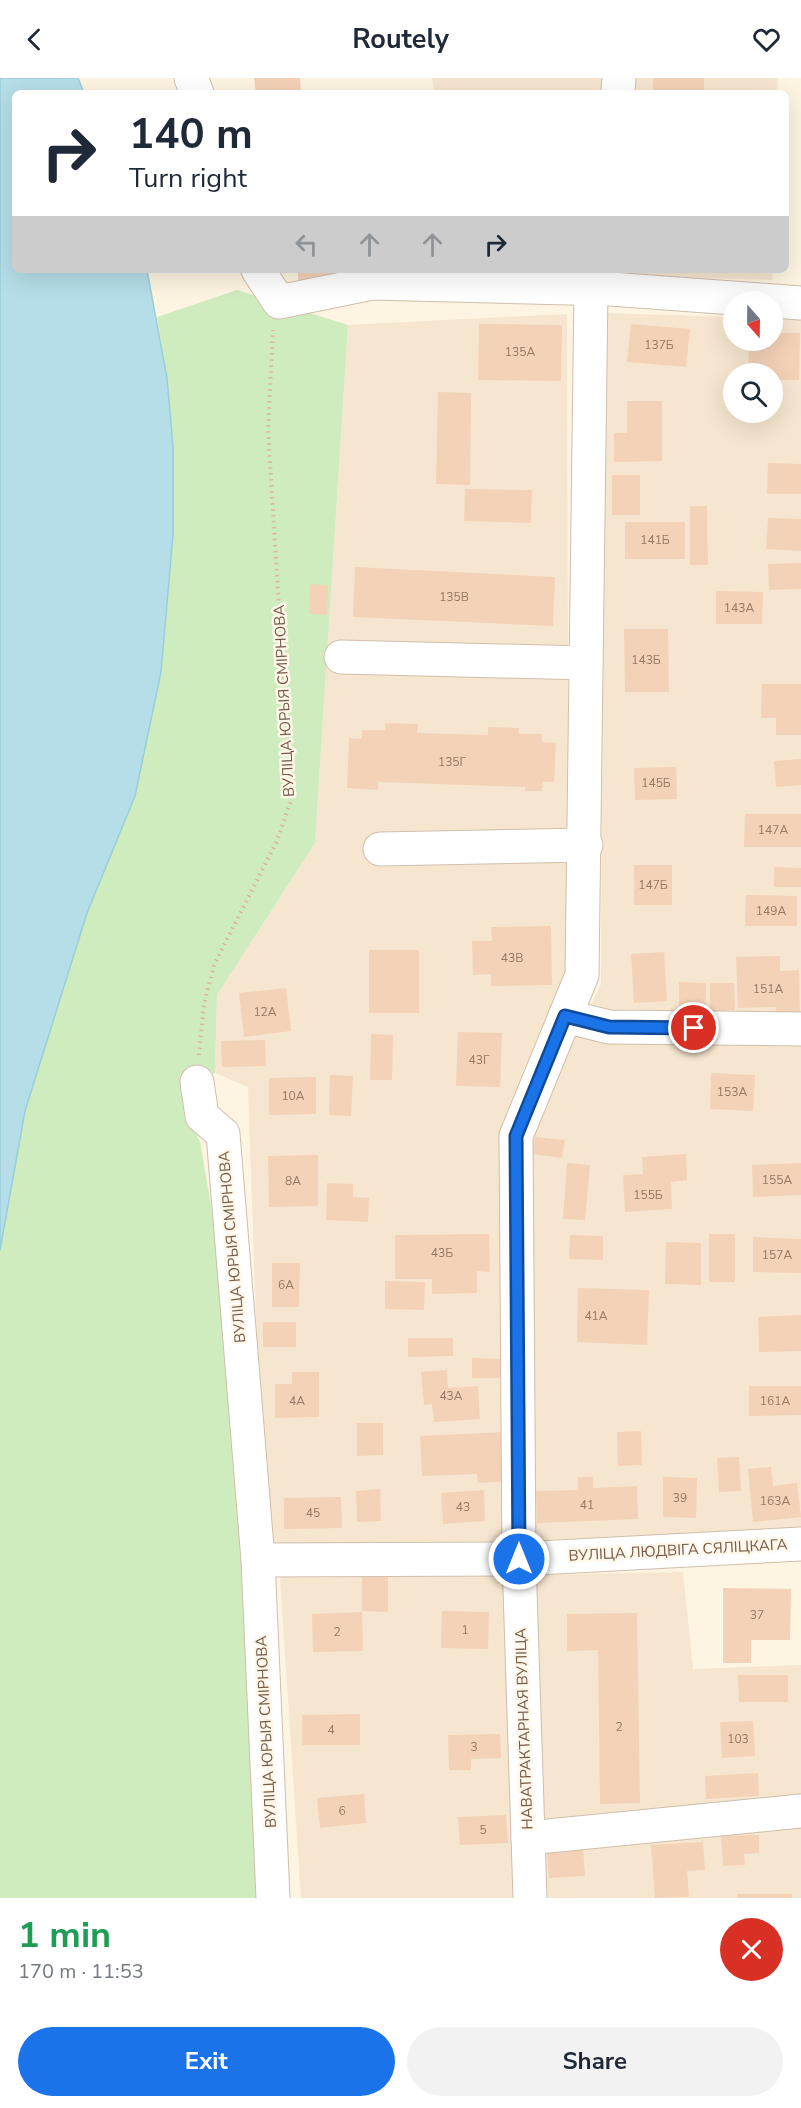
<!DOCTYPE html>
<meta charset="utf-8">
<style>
:root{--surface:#fff;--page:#f2f2f3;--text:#1f2937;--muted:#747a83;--accent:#1a73e8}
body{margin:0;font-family:"Nunito Sans",sans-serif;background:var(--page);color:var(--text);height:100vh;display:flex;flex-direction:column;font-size:22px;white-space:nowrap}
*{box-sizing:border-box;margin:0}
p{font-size:20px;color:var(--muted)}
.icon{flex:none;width:33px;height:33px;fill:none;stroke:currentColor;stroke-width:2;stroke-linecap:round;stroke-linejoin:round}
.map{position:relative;height:1820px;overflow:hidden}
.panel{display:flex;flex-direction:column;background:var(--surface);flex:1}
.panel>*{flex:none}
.top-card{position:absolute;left:12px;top:12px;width:777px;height:183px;border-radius:9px;box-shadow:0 6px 24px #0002;background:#fff;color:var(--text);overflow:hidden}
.needle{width:39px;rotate:160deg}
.fabs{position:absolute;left:723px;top:213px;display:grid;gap:12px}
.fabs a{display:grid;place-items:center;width:60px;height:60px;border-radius:50%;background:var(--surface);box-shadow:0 6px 24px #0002;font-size:30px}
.pin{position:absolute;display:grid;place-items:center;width:51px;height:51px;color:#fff;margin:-26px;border:3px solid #fff;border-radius:50%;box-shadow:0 2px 6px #0007}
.me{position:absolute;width:66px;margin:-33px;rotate:0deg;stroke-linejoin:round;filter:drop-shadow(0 0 4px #0008)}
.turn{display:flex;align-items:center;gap:21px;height:126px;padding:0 18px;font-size:27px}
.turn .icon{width:78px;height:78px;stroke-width:2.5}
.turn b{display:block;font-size:42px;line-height:51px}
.lanes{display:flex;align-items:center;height:57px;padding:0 18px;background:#0003;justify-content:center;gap:30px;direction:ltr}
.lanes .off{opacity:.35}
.round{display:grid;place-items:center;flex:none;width:63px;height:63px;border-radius:32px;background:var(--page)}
.summary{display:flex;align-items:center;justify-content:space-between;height:102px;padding:0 18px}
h1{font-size:36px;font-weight:700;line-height:45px;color:#1e9e55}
.button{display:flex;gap:12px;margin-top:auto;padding:12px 18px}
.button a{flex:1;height:69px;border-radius:36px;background:var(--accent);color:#fff;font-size:24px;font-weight:700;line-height:69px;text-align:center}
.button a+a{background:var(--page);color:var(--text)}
header{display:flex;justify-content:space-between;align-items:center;height:78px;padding:0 18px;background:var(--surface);font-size:27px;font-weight:700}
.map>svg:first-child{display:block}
</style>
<header><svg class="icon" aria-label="back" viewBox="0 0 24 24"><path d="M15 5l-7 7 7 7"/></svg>Routely<svg class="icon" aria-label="heart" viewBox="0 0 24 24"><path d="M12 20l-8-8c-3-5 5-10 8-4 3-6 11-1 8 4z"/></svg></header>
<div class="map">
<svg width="801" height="1820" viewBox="0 0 801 1820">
<rect width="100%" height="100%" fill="#fdf4e1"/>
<g fill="#f6e6cf" fill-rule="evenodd">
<polygon points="432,0 778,0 777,15 435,15"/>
<polygon points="445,192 773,192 772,202"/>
<path d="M603 235 733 239 734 262H772L773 240 801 241V1454L532 1462 527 1059 601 906ZM734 296H772V334H734Z"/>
<polygon points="567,236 569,904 507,1055 514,1469 264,1470 248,1009 215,995 217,917 315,765 348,247"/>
<polygon points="508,1494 521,1820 301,1820 280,1499"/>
<polygon points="683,1494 693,1591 801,1587 801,1728 539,1749 529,1497"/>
<polygon points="801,1744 801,1820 544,1820 541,1769"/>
</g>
<polygon fill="#cfecbf" points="237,212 348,247 315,765 217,917 215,995 182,1003 193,1050 200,1064 231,1242 259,1820 0,1820 0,1167 25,1033 87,835 135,718 161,594 173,457 167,300 157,239"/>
<polygon fill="#b5dee8" stroke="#9aceda" stroke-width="1.5" points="0,0 78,0 84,15 15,15 15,192 147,192 167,300 173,369 173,457 161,594 135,718 87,835 25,1033 0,1172"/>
<g fill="#f4d2b7">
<polygon points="254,0 300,0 301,15 256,15"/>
<rect x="653" y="0" width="51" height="15"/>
<polygon points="298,192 342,192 342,203 298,204"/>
<polygon points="479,246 562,247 561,303 478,302"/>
<polygon points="631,246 690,251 686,289 627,284"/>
<polygon points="772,255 800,255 799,302 772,302 772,296 748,296 749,269 771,269"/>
<polygon points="438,314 471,315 470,407 436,406"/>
<polygon points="627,323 662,323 662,383 614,384 614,355 627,355"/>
<polygon points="768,385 801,386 801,416 767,416"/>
<rect x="612" y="397" width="28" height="40"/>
<polygon points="465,411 532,412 531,445 464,443"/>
<polygon points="690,428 707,428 708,487 690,487"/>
<polygon points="768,440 801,441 801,473 766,471"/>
<rect x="625" y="444" width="60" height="37"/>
<polygon points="801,485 801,511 769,512 768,486"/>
<polygon points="355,489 555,499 553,548 353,539"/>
<polygon points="310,506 328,507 327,537 309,536"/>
<polygon points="716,513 763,514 762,546 716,546"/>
<polygon points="624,551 668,551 669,614 625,614"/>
<polygon points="762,606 801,606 801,657 776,657 776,640 761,640"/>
<polygon points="385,645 418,646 417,655 488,657 488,649 519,650 519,656 542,656 542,664 556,665 554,704 543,704 542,713 525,713 525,709 378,704 378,712 347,710 349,660 362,661 362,652 385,652"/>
<polygon points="801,681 801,707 776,709 774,683"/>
<polygon points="676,689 677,721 635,722 634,690"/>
<polygon points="745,736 801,736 801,769 744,769"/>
<rect x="634" y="787" width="38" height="40"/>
<polygon points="774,789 801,790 801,809 774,809"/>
<polygon points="746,817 797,818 797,848 745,848"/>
<polygon points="551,848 552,907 491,908 491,896 473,897 472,863 492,863 491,849"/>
<rect x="369" y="872" width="50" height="63"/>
<polygon points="664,874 667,923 634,925 631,876"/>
<polygon points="780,878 780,893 799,892 800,941 776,942 776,929 738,930 736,879"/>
<polygon points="679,904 706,905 705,942 679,941"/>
<polygon points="710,905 734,905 735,932 727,932 727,944 710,944"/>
<polygon points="286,910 291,953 244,959 239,915"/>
<polygon points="458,954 502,955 500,1009 456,1008"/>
<polygon points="371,956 393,957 392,1002 370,1002"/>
<polygon points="265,962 266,988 222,989 221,963"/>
<polygon points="711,995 755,997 753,1033 710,1031"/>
<polygon points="330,997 353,998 351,1038 329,1037"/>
<polygon points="316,999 316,1036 269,1037 269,1000"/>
<polygon points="535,1059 565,1062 562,1080 533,1076"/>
<polygon points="686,1076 687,1102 671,1104 672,1131 625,1134 623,1097 643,1096 642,1079"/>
<polygon points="318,1077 318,1128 269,1129 268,1078"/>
<polygon points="567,1085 590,1087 585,1142 563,1141"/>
<polygon points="801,1085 801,1117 753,1119 752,1087"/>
<polygon points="327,1105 353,1106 353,1119 369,1120 368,1144 326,1142"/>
<polygon points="489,1156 490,1194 477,1193 477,1215 432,1216 432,1201 395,1201 395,1157"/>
<rect x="709" y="1156" width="26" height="48"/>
<polygon points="570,1157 603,1158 603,1182 569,1181"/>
<polygon points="753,1159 801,1161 801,1195 753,1194"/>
<polygon points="666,1164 701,1165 701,1207 665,1206"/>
<polygon points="272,1185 300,1185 299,1229 272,1229"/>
<polygon points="385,1203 425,1204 424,1232 385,1231"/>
<polygon points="578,1210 649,1212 647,1267 577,1264"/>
<polygon points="801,1237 801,1273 759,1274 758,1239"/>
<rect x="263" y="1244" width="33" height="25"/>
<polygon points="408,1260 453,1260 453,1278 408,1279"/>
<polygon points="472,1280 500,1281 500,1300 472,1300"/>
<polygon points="447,1292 448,1310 478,1308 480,1341 434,1344 432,1326 424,1327 421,1294"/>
<polygon points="292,1294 319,1294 319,1339 275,1340 275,1306 292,1306"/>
<polygon points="749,1308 801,1308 801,1337 749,1338"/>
<polygon points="357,1345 383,1345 383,1377 357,1378"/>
<polygon points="641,1353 642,1387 618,1388 617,1354"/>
<polygon points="505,1354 507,1403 478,1405 477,1396 422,1398 420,1358"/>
<polygon points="739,1379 741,1413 719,1414 717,1380"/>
<polygon points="771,1389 773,1408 797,1405 801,1439 753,1444 748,1391"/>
<polygon points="578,1399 593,1399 593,1410 637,1408 638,1441 537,1445 536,1413 578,1412"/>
<polygon points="663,1399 697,1400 696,1440 663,1439"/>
<polygon points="380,1411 381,1443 357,1444 356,1413"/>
<polygon points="484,1412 485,1443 443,1446 441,1415"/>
<polygon points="341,1419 342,1450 284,1451 284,1420"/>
<polygon points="362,1498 388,1498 388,1534 362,1533"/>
<polygon points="723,1510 791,1511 790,1562 751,1562 751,1585 723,1585"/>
<polygon points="442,1533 489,1534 488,1571 441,1570"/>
<polygon points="362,1534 363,1573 313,1574 312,1536"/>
<polygon points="637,1535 640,1725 600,1726 598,1572 567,1573 567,1536"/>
<polygon points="738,1597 788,1597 788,1624 739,1624"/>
<polygon points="360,1636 360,1667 302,1667 302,1637"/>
<polygon points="753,1643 755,1678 722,1680 720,1644"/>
<polygon points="500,1656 501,1680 471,1681 471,1692 449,1692 448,1657"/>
<polygon points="758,1695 759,1718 706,1721 705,1698"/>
<polygon points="364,1716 366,1745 320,1750 317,1720"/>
<polygon points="506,1737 508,1765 460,1767 458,1739"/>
<polygon points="759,1757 759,1775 744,1776 745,1787 723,1788 721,1758"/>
<polygon points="703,1764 705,1792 687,1793 689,1819 655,1820 651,1767"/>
<polygon points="583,1771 585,1798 549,1800 547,1773"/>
<rect x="737" y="1816" width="55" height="4"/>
</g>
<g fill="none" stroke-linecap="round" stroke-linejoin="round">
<defs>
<g id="minor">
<polyline points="191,0 197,15"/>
<polyline points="618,15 619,0"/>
<polyline points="258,192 279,224 372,205 610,211 801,225"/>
<polyline points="341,579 586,585"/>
<polyline points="380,771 586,767"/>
<polyline points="565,938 609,949 801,951"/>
<polyline points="197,1004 202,1038 223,1056 258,1482 273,1820"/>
<polyline points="258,1482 519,1481 801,1466"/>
<polyline points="528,1760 801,1733"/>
<polyline points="530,1820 519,1481 516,1058 582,897 591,211"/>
</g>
</defs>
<use href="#minor" stroke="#d1beab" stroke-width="35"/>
<polyline stroke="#d9b69b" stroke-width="4" stroke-dasharray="1.5 4.5" stroke-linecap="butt" points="199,977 204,926 214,887 276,765 291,723 268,352 273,252"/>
<use href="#minor" stroke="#fff" stroke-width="33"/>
</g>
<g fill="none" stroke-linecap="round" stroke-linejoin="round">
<defs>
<polyline id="route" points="519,1481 516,1058 565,938 609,949 694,950"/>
</defs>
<use href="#route" stroke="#114b97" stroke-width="15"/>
<use href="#route" stroke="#1a73e8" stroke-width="10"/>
</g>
<g text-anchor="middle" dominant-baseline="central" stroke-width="5" stroke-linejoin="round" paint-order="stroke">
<g font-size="12" fill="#967863">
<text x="659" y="267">137Б</text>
<text x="520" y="274">135А</text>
<text x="655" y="462">141Б</text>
<text x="454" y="519">135В</text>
<text x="739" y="530">143А</text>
<text x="646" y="582">143Б</text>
<text x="452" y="684">135Г</text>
<text x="656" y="705">145Б</text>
<text x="773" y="752">147А</text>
<text x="653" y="807">147Б</text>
<text x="771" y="833">149А</text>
<text x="512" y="880">43В</text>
<text x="768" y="911">151А</text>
<text x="265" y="934">12А</text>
<text x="479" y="982">43Г</text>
<text x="732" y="1014">153А</text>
<text x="293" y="1018">10А</text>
<text x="777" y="1102">155А</text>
<text x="293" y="1103">8А</text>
<text x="648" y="1117">155Б</text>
<text x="442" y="1175">43Б</text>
<text x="777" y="1177">157А</text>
<text x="286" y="1207">6А</text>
<text x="596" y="1238">41А</text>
<text x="451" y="1318">43А</text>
<text x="297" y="1323">4А</text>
<text x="775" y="1323">161А</text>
<text x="680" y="1420">39</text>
<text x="775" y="1423">163А</text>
<text x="587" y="1427">41</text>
<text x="463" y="1429">43</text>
<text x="313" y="1435">45</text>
<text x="757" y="1537">37</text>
<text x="465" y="1552">1</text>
<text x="337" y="1554">2</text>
<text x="619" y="1649">2</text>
<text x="331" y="1652">4</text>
<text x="738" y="1661">103</text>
<text x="474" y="1669">3</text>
<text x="342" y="1733">6</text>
<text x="483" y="1752">5</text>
</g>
<g font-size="15" fill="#765a47" stroke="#fff7e9">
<text transform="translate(284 623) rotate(-93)">ВУЛІЦА ЮРЫЯ СМІРНОВА</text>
<text transform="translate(232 1169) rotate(-95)">ВУЛІЦА ЮРЫЯ СМІРНОВА</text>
<text transform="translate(678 1472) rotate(-3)">ВУЛІЦА ЛЮДВІГА СЯЛІЦКАГА</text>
<text transform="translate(524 1651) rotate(-92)">НАВАТРАКТАРНАЯ ВУЛІЦА</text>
<text transform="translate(266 1654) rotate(-93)">ВУЛІЦА ЮРЫЯ СМІРНОВА</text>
</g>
</g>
</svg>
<div class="fabs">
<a><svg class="needle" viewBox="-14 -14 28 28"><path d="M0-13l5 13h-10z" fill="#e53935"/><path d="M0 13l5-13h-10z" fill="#747a83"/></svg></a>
<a><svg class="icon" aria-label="search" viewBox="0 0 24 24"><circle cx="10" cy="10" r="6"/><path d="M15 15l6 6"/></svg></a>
</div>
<div class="pin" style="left:694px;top:950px;background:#d93025"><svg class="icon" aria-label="arrive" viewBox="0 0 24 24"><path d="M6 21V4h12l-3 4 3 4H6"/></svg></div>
<svg class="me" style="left:519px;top:1481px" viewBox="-20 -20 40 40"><circle r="17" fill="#1a73e8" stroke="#fff" stroke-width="3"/><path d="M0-11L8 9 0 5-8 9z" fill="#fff"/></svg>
<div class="top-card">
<div class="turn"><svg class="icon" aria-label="right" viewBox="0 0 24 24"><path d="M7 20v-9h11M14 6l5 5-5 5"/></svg><div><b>140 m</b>Turn right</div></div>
<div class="lanes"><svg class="icon off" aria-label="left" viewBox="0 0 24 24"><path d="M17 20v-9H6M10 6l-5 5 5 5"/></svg><svg class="icon off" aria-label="ahead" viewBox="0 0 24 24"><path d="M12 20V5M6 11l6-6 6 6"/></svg><svg class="icon off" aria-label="ahead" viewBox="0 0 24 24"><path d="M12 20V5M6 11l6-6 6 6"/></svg><svg class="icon" aria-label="right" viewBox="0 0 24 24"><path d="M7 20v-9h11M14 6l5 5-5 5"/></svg></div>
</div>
</div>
<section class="panel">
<div class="summary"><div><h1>1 min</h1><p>170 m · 11:53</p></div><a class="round" style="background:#d93025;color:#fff"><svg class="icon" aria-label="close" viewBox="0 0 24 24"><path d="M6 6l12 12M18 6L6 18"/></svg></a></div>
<div class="button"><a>Exit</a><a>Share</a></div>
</section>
